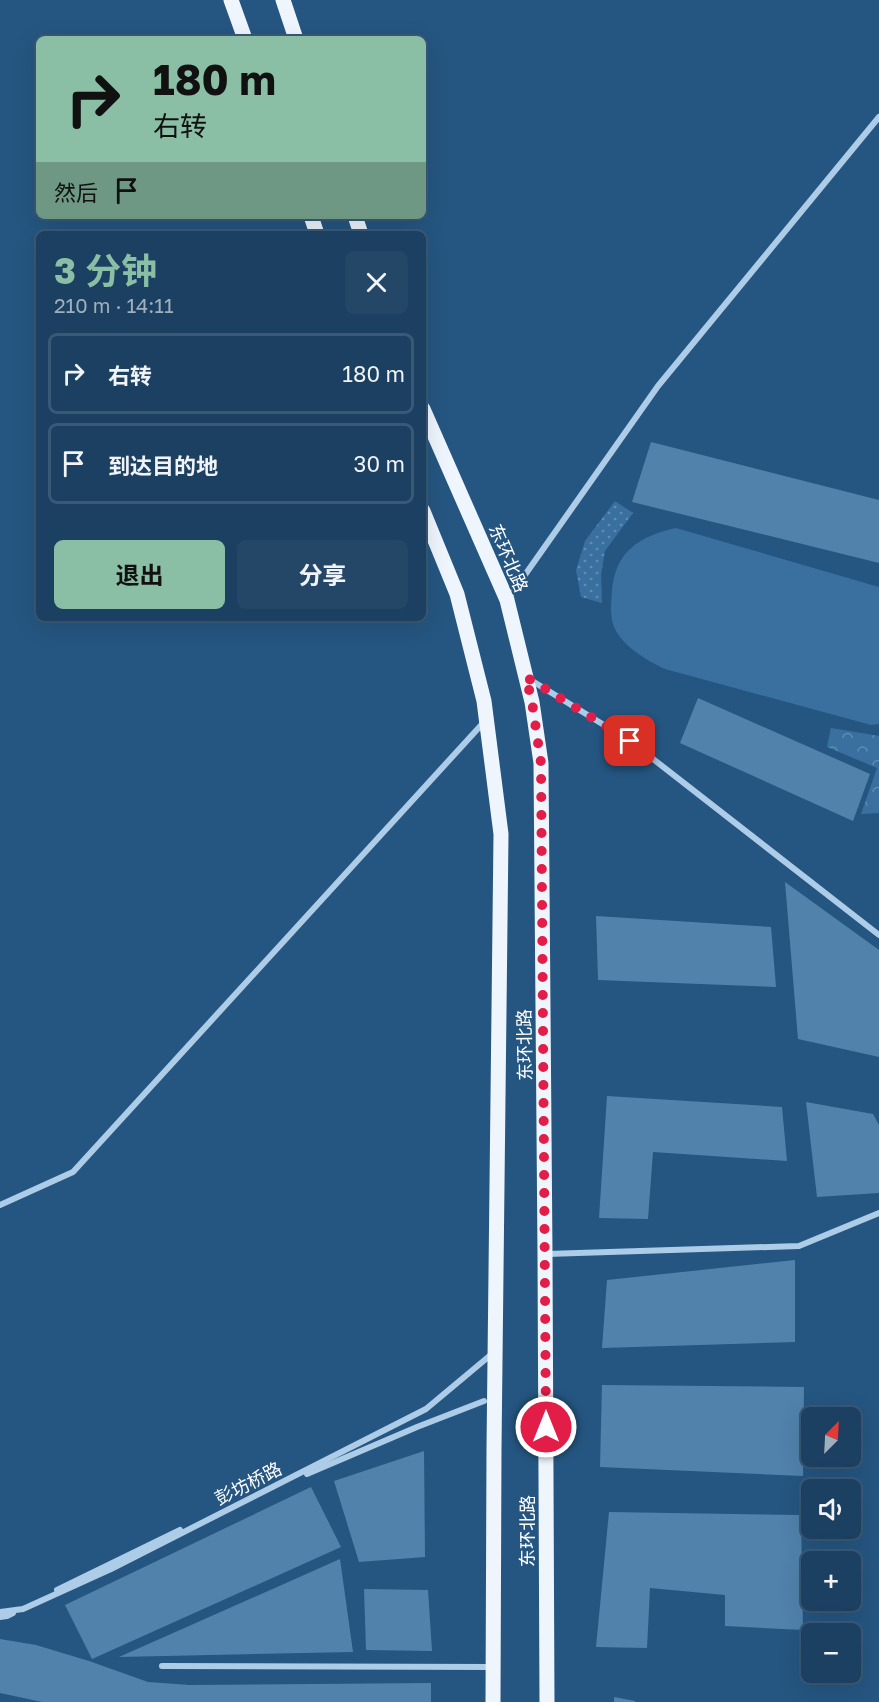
<!DOCTYPE html>
<html lang="zh">
<meta charset="utf-8">
<style>
:root{--surface:#1c4061;--page:#254767;--text:#f1f3f6;--muted:#a0afbd;--line:#3a5976;--accent:#8abfa5}
body{margin:0;font-family:"Golos Text","Noto Sans SC",sans-serif;background:var(--page);color:var(--text);height:100vh;display:flex;flex-direction:column;font-size:22px;white-space:nowrap}
*{box-sizing:border-box;margin:0}
p{font-size:20px;color:var(--muted)}
.icon{flex:none;width:33px;height:33px;fill:none;stroke:currentColor;stroke-width:2;stroke-linecap:round;stroke-linejoin:round}
.map{position:relative;flex:1;overflow:hidden}
.drawer{position:absolute;left:36px;top:231px;width:390px;height:390px;display:flex;flex-direction:column;background:var(--surface);border-radius:9px;box-shadow:0 6px 24px #0002,0 0 0 2px var(--line)}
.drawer>*{flex:none}
.guide{position:absolute;left:36px;top:36px;width:390px;height:183px;border-radius:9px;box-shadow:0 6px 24px #0002,0 0 0 2px var(--line);background:#8abfa5;color:#111;overflow:hidden}
.needle{width:39px;rotate:24deg}
.controls{position:absolute;left:801px;top:1407px;display:grid;gap:12px}
.controls a{display:grid;place-items:center;width:60px;height:60px;border-radius:9px;background:var(--surface);box-shadow:0 6px 24px #0002,0 0 0 2px var(--line);font-size:30px}
.pin{position:absolute;display:grid;place-items:center;width:51px;height:51px;color:#fff;margin:-26px;border-radius:12px;box-shadow:0 3px 9px #0006}
.me{position:absolute;width:66px;margin:-33px;rotate:0deg;stroke-linejoin:round;filter:drop-shadow(0 0 4px #0008)}
.turn{display:flex;align-items:center;gap:21px;height:126px;padding:0 18px;font-size:27px}
.turn .icon{width:78px;height:78px;stroke-width:2.5}
.turn b{display:block;font-size:42px;line-height:51px}
.then{display:flex;align-items:center;height:57px;padding:0 18px;background:#0003;gap:12px;font-size:22px}
.round{display:grid;place-items:center;flex:none;width:63px;height:63px;border-radius:9px;background:var(--page)}
.summary{display:flex;align-items:center;justify-content:space-between;height:102px;padding:0 18px}
h1{font-size:36px;font-weight:700;line-height:45px;color:var(--accent)}
.action{display:flex;gap:12px;margin-top:auto;padding:12px 18px}
.action a{flex:1;height:69px;border-radius:9px;background:var(--accent);color:#111;font-size:24px;font-weight:700;line-height:69px;text-align:center}
.action a+a{background:var(--page);color:var(--text)}
ul{padding:0;list-style:none}
li{display:flex;align-items:center;gap:18px;height:81px;margin:0 12px 9px;padding:0 6px;border:3px solid var(--line);border-radius:9px}
li div{flex:1}
li b{display:block;font-size:22px}
li em{font-style:normal}
.map>svg:first-child{display:block}
</style>
<div class="map">
<svg width="879" height="1702" viewBox="0 0 879 1702">
<defs>
<pattern id="grass-dots" width="8" height="8" patternUnits="userSpaceOnUse" patternTransform="scale(1.5)"><rect width="8" height="8" fill="#39709f"/><path d="M2 2h.1M6 6h.1" fill="none" stroke="#618db2" stroke-width="1.8" stroke-linecap="round"/></pattern>
<pattern id="forest-crowns" width="20" height="18" patternUnits="userSpaceOnUse" patternTransform="scale(1.5)"><rect width="20" height="18" fill="#39709f"/><path d="M2 6a3 3 0 1 1 6 0M12 15a3 3 0 1 1 6 0" fill="none" stroke="#618db2"/></pattern>
</defs>
<rect width="100%" height="100%" fill="#255681"/>
<polygon fill="url(#grass-dots)" points="615,501 633,513 605,551 601,575 602,603 581,597 576,570 585,541"/>
<polygon fill="url(#forest-crowns)" points="831,728 879,736 879,813 861,814 877,768 827,747"/>
<path fill="#39709f" d="M676 528 879 587V724L871 725 665 669C647 661 619 644 613 624 610 614 611 602 612 591 615 552 639 536 676 528Z"/>
<g fill="#5182ac">
<polygon points="651,442 879,500 879,563 632,502"/>
<polygon points="698,698 870,774 853,821 680,743"/>
<polygon points="785,882 879,950 879,1057 798,1039"/>
<polygon points="596,916 771,927 776,987 598,980"/>
<polygon points="607,1096 782,1107 787,1161 653,1152 648,1219 599,1218"/>
<polygon points="806,1102 873,1114 879,1125 879,1193 817,1197"/>
<polygon points="795,1260 795,1342 602,1348 607,1280"/>
<polygon points="602,1385 804,1387 803,1476 600,1467"/>
<polygon points="424,1451 425,1557 359,1562 334,1481"/>
<polygon points="311,1487 341,1547 92,1659 65,1605"/>
<polygon points="609,1512 801,1515 803,1630 725,1626 725,1595 650,1588 647,1648 596,1647"/>
<polygon points="340,1559 353,1652 119,1657"/>
<polygon points="364,1589 428,1590 432,1651 366,1650"/>
<polygon points="0,1639 36,1645 89,1661 148,1682 190,1685 431,1683 431,1702 42,1702 0,1693"/>
<polygon points="614,1697 635,1701 635,1702 614,1702"/>
</g>
<g fill="none" stroke-linecap="round" stroke-linejoin="round">
<g stroke="#adcce7" stroke-width="6">
<polyline points="508,599 658,386 879,117"/>
<polyline points="529,679 630,741 879,935"/>
<polyline points="0,1205 73,1172 484,722"/>
<polyline points="547,1254 799,1246 879,1213"/>
<polyline points="307,1474 417,1427 484,1401"/>
<polyline points="57,1590 180,1530"/>
<polyline points="0,1612 23,1609 111,1569 426,1409 493,1353"/>
<polyline points="0,1617 7,1616 13,1613"/>
<polyline points="162,1666 491,1667"/>
</g>
<g stroke="#eef5fd" stroke-width="15">
<polyline points="231,0 245,39"/>
<polyline points="283,0 296,39"/>
<polyline points="311,216 317,234"/>
<polyline points="355,216 361,234"/>
<polyline points="423,409 507,600 532,702 541,763 545,1254 547,1702"/>
<polyline points="423,511 457,594 484,701 501,834 494,1448 493,1702"/>
</g>
</g>
<g fill="none" stroke-linecap="round" stroke-linejoin="round">
<polyline stroke="#e11d48" stroke-width="10" stroke-dasharray="0 18" points="546,1427 541,763 532,702 526,677 630,741"/>
</g>
<g text-anchor="middle" dominant-baseline="central" stroke-width="5" stroke-linejoin="round" paint-order="stroke">
<g font-size="18" fill="#fff" stroke="#255681">
<text transform="translate(509 558) rotate(67)">东环北路</text>
<text transform="translate(524 1045) rotate(-91)">东环北路</text>
<text transform="translate(248 1483) rotate(-27)">彭坊桥路</text>
<text transform="translate(527 1531) rotate(-90)">东环北路</text>
</g>
</g>
</svg>
<div class="controls">
<a><svg class="needle" viewBox="-14 -14 28 28"><path d="M0-13l5 13h-10z" fill="#e53935"/><path d="M0 13l5-13h-10z" fill="#a0afbd"/></svg></a>
<a><svg class="icon" aria-label="sound" viewBox="0 0 24 24"><path d="M4 9h4l5-4v14l-5-4H4zM17 9q2 3 0 6"/></svg></a>
<a>+</a>
<a>−</a>
</div>
<div class="pin" style="left:630px;top:741px;background:#d93025"><svg class="icon" aria-label="arrive" viewBox="0 0 24 24"><path d="M6 21V4h12l-3 4 3 4H6"/></svg></div>
<svg class="me" style="left:546px;top:1427px" viewBox="-20 -20 40 40"><circle r="17" fill="#e11d48" stroke="#fff" stroke-width="3"/><path d="M0-11L8 9 0 5-8 9z" fill="#fff"/></svg>
<div class="guide">
<div class="turn"><svg class="icon" aria-label="right" viewBox="0 0 24 24"><path d="M7 20v-9h11M14 6l5 5-5 5"/></svg><div><b>180 m</b>右转</div></div>
<div class="then">然后<svg class="icon" aria-label="arrive" viewBox="0 0 24 24"><path d="M6 21V4h12l-3 4 3 4H6"/></svg></div>
</div>
<section class="drawer">
<div class="summary"><div><h1>3 分钟</h1><p>210 m · 14:11</p></div><a class="round"><svg class="icon" aria-label="close" viewBox="0 0 24 24"><path d="M6 6l12 12M18 6L6 18"/></svg></a></div>
<ul>
<li><svg class="icon" aria-label="right" viewBox="0 0 24 24"><path d="M7 20v-9h11M14 6l5 5-5 5"/></svg><div><b>右转</b></div><em>180 m</em></li>
<li><svg class="icon" aria-label="arrive" viewBox="0 0 24 24"><path d="M6 21V4h12l-3 4 3 4H6"/></svg><div><b>到达目的地</b></div><em>30 m</em></li>
</ul>
<div class="action"><a>退出</a><a>分享</a></div>
</section>
</div>
